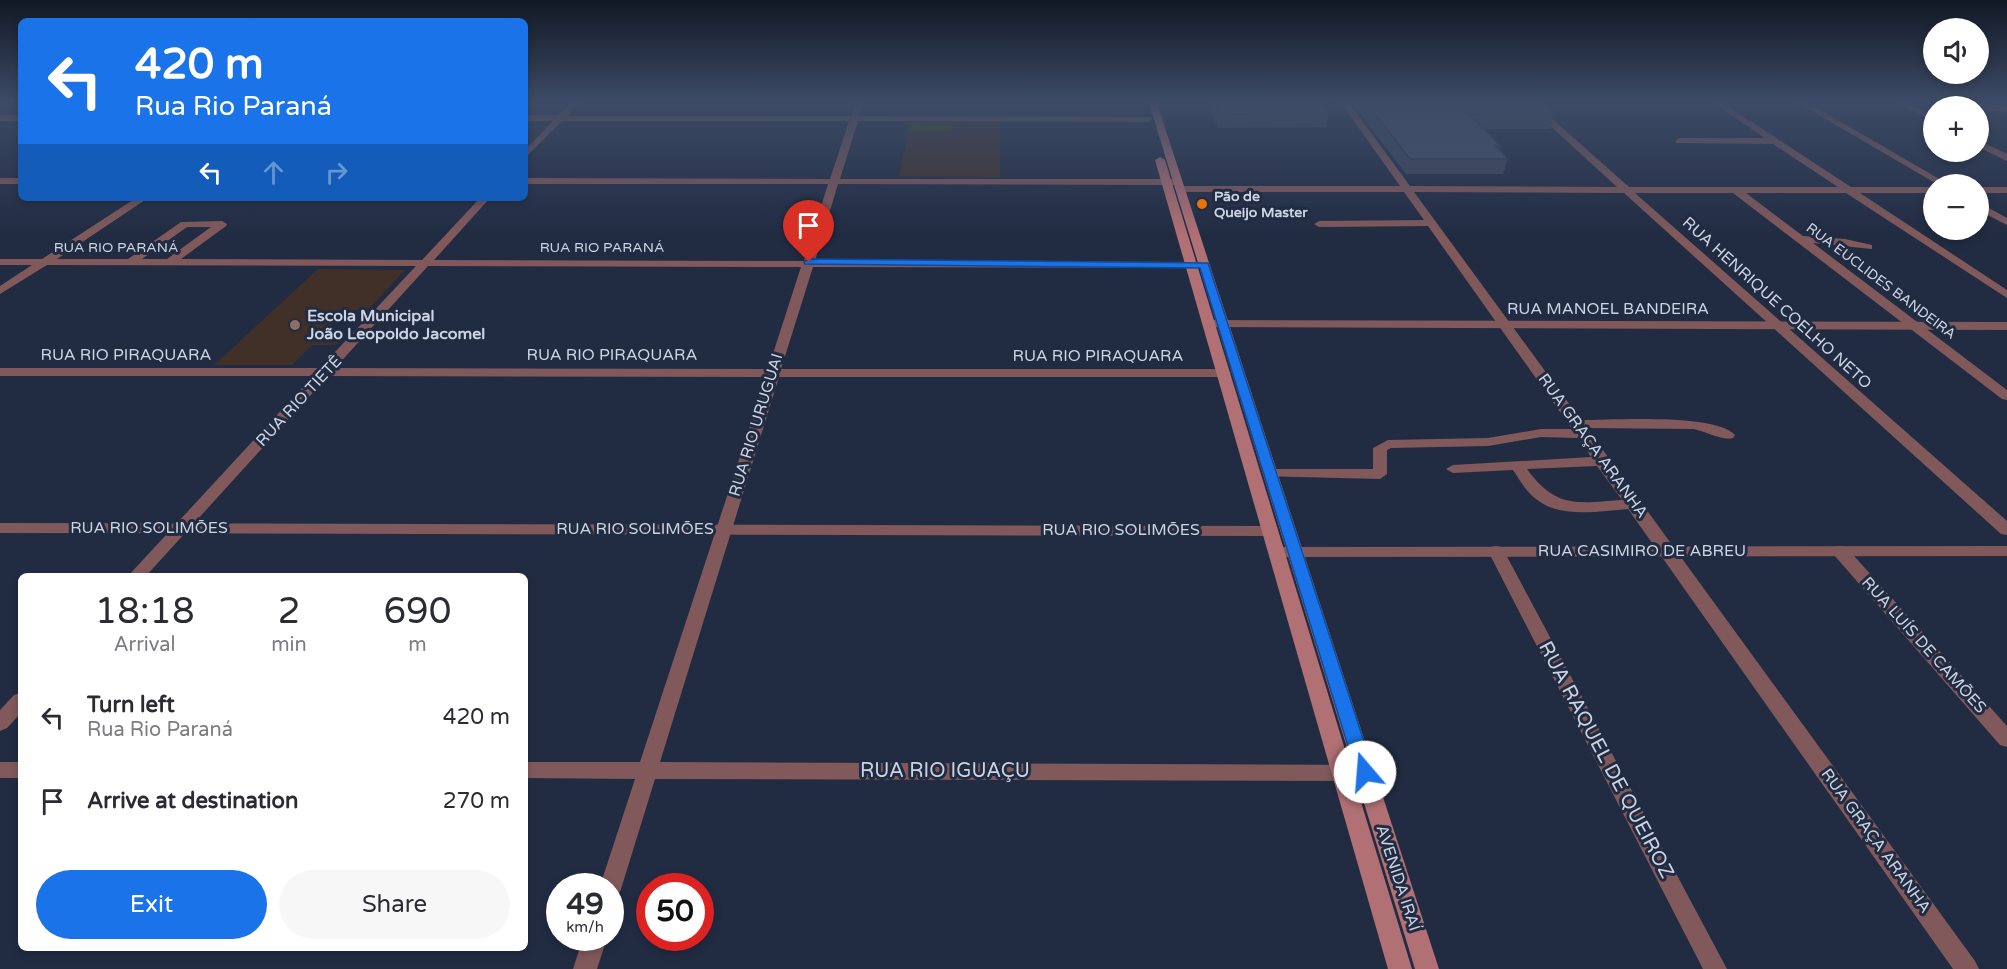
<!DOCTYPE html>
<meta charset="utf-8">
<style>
:root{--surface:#fff;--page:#f7f7f7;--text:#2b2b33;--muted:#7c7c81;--accent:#1a73e8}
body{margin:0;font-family:"Varela Round",sans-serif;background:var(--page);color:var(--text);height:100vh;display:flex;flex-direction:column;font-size:22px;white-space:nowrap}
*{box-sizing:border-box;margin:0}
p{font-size:20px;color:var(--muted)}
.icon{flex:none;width:33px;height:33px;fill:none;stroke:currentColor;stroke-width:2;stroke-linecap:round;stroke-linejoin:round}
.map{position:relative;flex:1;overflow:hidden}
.sheet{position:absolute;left:18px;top:573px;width:510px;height:378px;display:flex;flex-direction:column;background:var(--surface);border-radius:9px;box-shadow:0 3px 9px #0003}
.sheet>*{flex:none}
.guide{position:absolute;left:18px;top:18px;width:510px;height:183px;border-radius:9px;box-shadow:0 3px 9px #0003;background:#1a73e8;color:#fff;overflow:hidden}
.controls{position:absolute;left:1923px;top:18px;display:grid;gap:12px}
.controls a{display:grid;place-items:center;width:66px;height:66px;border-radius:50%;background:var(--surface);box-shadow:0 3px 9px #0003;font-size:30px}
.speed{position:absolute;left:546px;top:873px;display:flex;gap:12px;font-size:30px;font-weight:700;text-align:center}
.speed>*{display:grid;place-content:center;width:78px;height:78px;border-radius:50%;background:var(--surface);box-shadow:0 3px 9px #0003;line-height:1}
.speed small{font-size:15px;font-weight:400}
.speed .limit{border:9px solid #d22;background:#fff;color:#111}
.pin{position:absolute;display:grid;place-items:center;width:51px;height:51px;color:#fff;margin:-62px -26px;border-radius:50% 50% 50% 0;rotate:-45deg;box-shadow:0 0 6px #0007}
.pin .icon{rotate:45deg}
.me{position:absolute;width:66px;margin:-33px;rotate:342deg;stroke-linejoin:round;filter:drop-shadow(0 0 4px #0008)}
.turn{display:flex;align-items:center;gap:21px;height:126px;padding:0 18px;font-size:27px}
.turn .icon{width:78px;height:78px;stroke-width:2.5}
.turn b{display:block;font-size:42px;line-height:51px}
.lanes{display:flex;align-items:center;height:57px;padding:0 18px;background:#0003;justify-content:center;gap:30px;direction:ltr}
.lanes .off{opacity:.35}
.eta{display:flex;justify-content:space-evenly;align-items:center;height:102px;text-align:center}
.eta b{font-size:36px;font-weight:600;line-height:42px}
.primary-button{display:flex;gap:12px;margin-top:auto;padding:12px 18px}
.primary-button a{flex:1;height:69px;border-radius:36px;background:var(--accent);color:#fff;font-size:24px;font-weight:600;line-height:69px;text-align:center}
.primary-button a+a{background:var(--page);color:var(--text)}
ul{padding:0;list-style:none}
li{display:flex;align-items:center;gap:18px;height:84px;padding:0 18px}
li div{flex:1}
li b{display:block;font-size:22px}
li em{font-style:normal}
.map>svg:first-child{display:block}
</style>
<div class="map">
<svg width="2007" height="969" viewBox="0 0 2007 969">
<rect width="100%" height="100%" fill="#212c43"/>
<g fill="#413027">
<polygon points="1000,122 1000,177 899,176 910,123"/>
<polygon points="318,269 405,270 368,310 347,310 325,332 347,333 336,345 312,345 292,365 214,365"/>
</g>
<polygon fill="#3c4b01" points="952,122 951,131 909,131 910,123"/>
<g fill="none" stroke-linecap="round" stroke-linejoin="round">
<g fill="#81595b" fill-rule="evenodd">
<polygon points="3,100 14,100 0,106 0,101"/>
<path d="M573 100H581L567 116H851L856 100H864L859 116 1151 117 1152 119 1148 122 858 121 840 179H1178L1183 182 1178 185 838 184 815 261 1204 262 1210 265 1204 268 813 267 781 369H1224L1231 373 1224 377H779L660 762 1365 765 1372 767 1375 773 1372 779 1365 781 655 779 621 889 618 896 610 899V886H600L635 779 525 778V762H640L766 377 328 376 146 576H128L313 376H0V368H320L416 266 47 265 0 294V286L32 265H0V259H42L136 198H148L57 259H128L181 222 222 221 227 224 226 226 181 259 422 260 480 198H490L434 260 804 261 828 184H525V178L830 179 849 121H562L525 158V150L553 121H525V115H558ZM187 227H211L167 259H142ZM428 266 801 267 768 369 335 368Z"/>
<path d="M1339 100H1347L1410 186 1617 187 1522 100H1531L1629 187H1838L1773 144 1676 143 1675 141 1679 138H1765L1709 100H1718L1851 187H1934V193H1860L2007 290V298L1846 193H1746L1803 236 1845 239 1872 245V249L1813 243 2007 390V400L2002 399 1733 193H1635L2007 521V535L2001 534 1624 193 1414 192 1581 420C1612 420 1716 413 1735 435L1733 438C1721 441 1706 431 1693 429L1587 428 1975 961 1979 969H1953L1628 509C1600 511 1560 519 1536 499 1526 492 1520 480 1513 470L1453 473 1446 469 1453 465 1591 457 1578 438 1541 437 1488 446 1391 448 1387 450V474L1380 479 1265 476 1263 473 1265 470 1270 469H1373V448L1388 440 1488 438 1541 429H1572L1428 226 1319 227 1314 224 1319 221 1424 220 1404 192H1180L1175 189 1180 186H1400ZM1597 466 1622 500C1577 503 1556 509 1527 469Z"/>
<polygon points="1793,100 1803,100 1948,184 1937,184"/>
<polygon points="1891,100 1901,100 1934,116 1934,122"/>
<polygon points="1911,100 1938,100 2007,106 2007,112 1978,109 1978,106 1915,102"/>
<rect x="0" y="115" width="21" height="6"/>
<polygon points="1978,140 2007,154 2007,161 1978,147"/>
<rect x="0" y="178" width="21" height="6"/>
<rect x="1978" y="187" width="29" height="6"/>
<polygon points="1978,202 2007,218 2007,225 1978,210"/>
<polygon points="1496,546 1502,547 1504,551 1727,969 1703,969 1488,551 1490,547"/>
<polygon points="1840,546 1846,547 2007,726 2007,747 2000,745 1834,555 1832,551 1834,547"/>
<polygon points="21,693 21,713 7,728 0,731 0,710 14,695"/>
<rect x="0" y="762" width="21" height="16"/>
<polygon points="583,938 607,938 597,969 573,969"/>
</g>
<g fill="#81595b" fill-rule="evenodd">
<polygon points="1209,320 2007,322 2007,330 1205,327 1203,324"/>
<polygon points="0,523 1270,526 1278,531 1270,536 0,533"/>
<polygon points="2007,546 2007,556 1277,557 1271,556 1269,552 1271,548 1277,547"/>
</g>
<g fill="#b07074" fill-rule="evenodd">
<polygon points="1148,100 1156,100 1439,969 1415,969"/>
<polygon points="1160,157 1165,160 1412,969 1388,969 1155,160"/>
</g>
<polyline stroke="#b8c1d1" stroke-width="2" stroke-dasharray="1.5 4" stroke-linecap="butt" points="1975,100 2007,103"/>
</g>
<g fill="#3c475d">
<polygon points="1210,100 1320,100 1329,113 1327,127 1218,128 1209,109"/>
<polygon points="1350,100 1538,100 1555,114 1550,129 1483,129 1501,146 1500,150 1508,159 1503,174 1406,174"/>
</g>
<g fill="#46526c" stroke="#31394c" stroke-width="1.5">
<polygon points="1213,100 1320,100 1329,113 1219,114"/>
<polygon points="1364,100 1538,100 1555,114 1468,114 1501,146 1496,146 1508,159 1410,159"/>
</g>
<linearGradient id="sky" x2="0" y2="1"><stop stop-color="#121825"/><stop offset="0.43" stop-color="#3d4b66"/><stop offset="1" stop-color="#3d4b66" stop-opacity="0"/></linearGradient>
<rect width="2007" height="235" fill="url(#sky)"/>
<polygon fill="#1a73e8" stroke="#114b97" stroke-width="1.5" points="809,259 1208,263 1374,772 1371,778 1365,780 1359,778 1356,772 1200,268 805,264 804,262"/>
<circle fill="#e8710a" stroke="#212c43" stroke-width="2" cx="1202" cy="204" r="6"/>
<circle fill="#8d6e63" stroke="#212c43" stroke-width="2" cx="295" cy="325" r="6"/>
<g text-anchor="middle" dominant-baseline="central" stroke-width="6" stroke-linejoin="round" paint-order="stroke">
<g font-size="14" font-weight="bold" fill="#ccd4e3" stroke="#212c43" text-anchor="start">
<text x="1214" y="196">Pão de<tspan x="1214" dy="16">Queijo Master</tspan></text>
</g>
<g font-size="14" fill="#ccd4e3" stroke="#212c43">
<text x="116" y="247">RUA RIO PARANÁ</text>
<text x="602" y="247">RUA RIO PARANÁ</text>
<text transform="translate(1881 281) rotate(37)">RUA EUCLIDES BANDEIRA</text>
</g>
<g font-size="16" fill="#ccd4e3" stroke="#212c43">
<text transform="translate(1777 303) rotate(42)">RUA HENRIQUE COELHO NETO</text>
<text x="1608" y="309">RUA MANOEL BANDEIRA</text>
<text x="126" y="355">RUA RIO PIRAQUARA</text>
<text x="612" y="355">RUA RIO PIRAQUARA</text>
<text x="1098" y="356">RUA RIO PIRAQUARA</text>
<text transform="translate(299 401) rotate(-47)">RUA RIO TIETÊ</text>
<text transform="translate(756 425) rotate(-73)">RUA RIO URUGUAI</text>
<text transform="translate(1593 446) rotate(54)">RUA GRAÇA ARANHA</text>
<text x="149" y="528">RUA RIO SOLIMÕES</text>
<text x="635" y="529">RUA RIO SOLIMÕES</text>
<text x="1121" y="530">RUA RIO SOLIMÕES</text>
<text x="1642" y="551">RUA CASIMIRO DE ABREU</text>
<text transform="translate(1924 645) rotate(48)">RUA LUÍS DE CAMÕES</text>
<text transform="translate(1876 841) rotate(54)">RUA GRAÇA ARANHA</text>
<text transform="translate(1398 878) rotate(72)">AVENIDA IRAÍ</text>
</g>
<g font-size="16" font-weight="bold" fill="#ccd4e3" stroke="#212c43" text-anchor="start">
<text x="307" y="316">Escola Municipal<tspan x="307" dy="18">João Leopoldo Jacomel</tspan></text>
</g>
<g font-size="20" fill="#ccd4e3" stroke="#212c43">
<text transform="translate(1606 760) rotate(62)">RUA RAQUEL DE QUEIROZ</text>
<text x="945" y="771">RUA RIO IGUAÇU</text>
</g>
</g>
</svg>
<div class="controls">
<a><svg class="icon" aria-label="sound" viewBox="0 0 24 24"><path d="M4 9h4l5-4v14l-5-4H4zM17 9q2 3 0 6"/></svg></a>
<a>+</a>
<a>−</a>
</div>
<div class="speed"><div>49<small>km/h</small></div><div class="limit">50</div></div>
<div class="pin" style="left:809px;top:262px;background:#d93025"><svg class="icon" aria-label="arrive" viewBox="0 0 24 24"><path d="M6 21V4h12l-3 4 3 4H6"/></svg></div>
<svg class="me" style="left:1365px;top:772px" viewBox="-20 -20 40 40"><circle r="19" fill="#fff"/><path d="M0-13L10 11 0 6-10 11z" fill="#1a73e8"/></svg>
<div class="guide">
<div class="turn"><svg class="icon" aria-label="left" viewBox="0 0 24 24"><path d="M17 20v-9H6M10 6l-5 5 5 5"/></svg><div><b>420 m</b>Rua Rio Paraná</div></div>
<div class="lanes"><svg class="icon" aria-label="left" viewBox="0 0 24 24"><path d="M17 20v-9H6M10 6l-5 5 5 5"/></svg><svg class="icon off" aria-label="ahead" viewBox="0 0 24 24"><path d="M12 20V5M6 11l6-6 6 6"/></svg><svg class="icon off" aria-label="right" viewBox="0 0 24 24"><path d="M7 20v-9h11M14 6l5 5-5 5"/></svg></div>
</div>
<section class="sheet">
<div class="eta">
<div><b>18:18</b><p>Arrival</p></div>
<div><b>2</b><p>min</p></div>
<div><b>690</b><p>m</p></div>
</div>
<ul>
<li><svg class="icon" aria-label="left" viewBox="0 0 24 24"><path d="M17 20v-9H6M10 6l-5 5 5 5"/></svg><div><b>Turn left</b><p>Rua Rio Paraná</p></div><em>420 m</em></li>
<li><svg class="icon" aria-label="arrive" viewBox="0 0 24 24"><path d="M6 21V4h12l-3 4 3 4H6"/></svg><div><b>Arrive at destination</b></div><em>270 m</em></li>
</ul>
<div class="primary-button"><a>Exit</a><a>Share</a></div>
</section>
</div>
